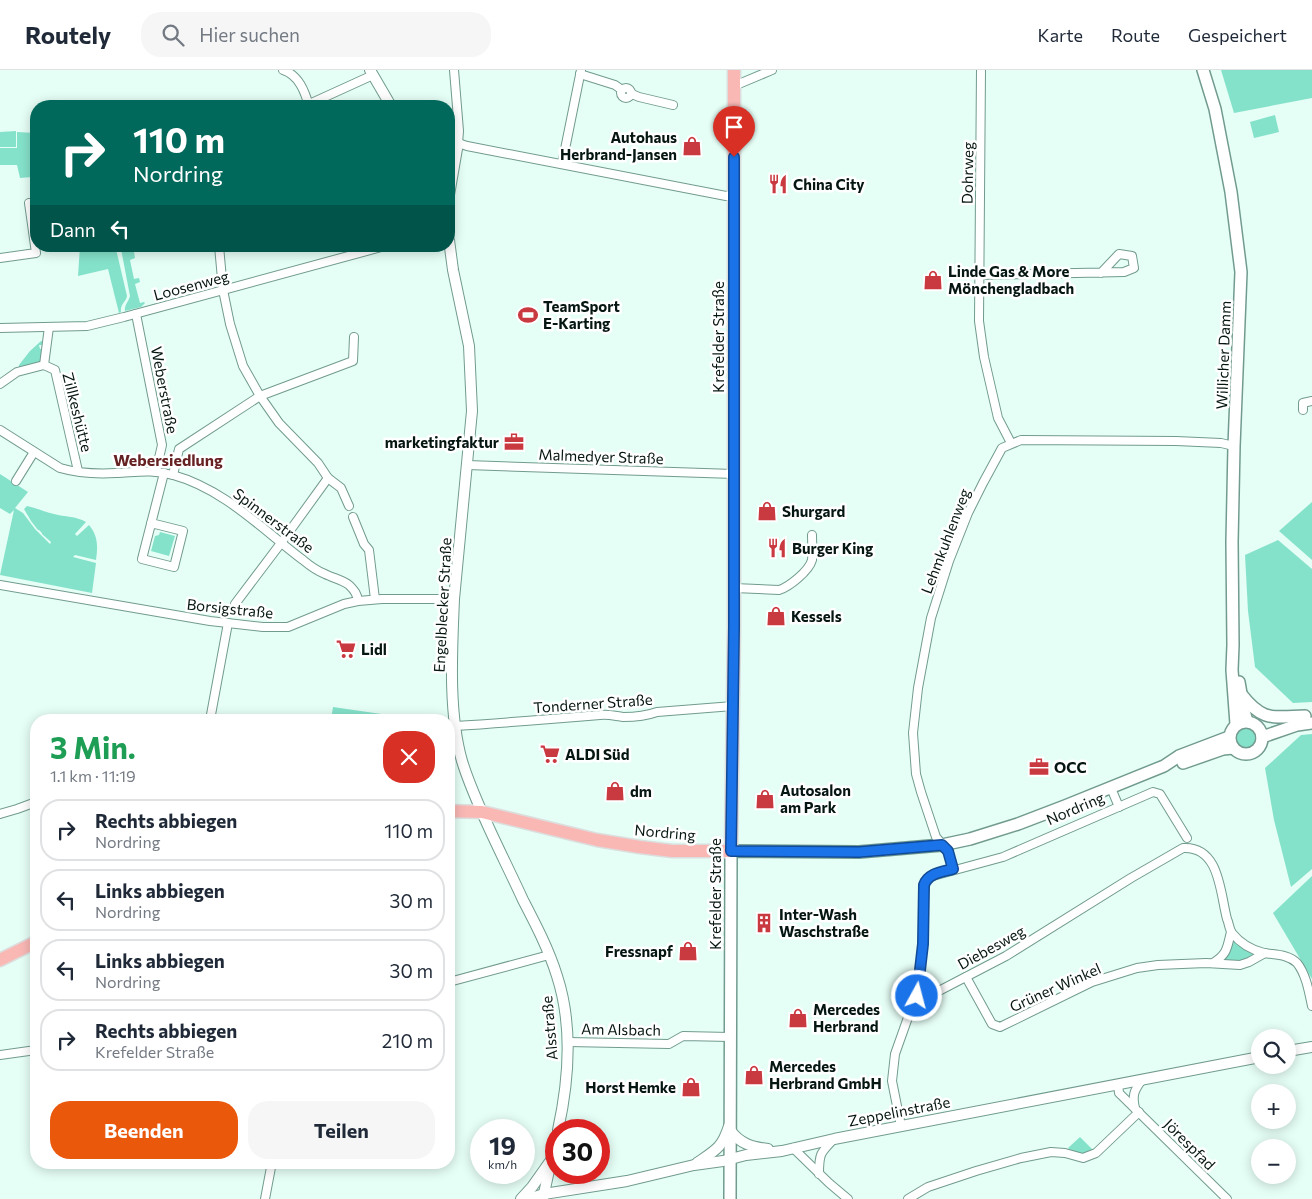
<!DOCTYPE html>
<html lang="de">
<meta charset="utf-8">
<style>
:root{--surface:#fff;--page:#f6f6f7;--text:#1f2937;--muted:#747a83;--line:#e0e1e3;--accent:#ea580c}
body{margin:0;font-family:Commissioner,sans-serif;background:var(--page);color:var(--text);height:100vh;display:flex;flex-direction:column;font-size:19px;white-space:nowrap}
*{box-sizing:border-box;margin:0}
p{font-size:16px;color:var(--muted)}
.icon{flex:none;width:28px;height:28px;fill:none;stroke:currentColor;stroke-width:2;stroke-linecap:round;stroke-linejoin:round}
.map{position:relative;flex:1;overflow:hidden}
.sheet{position:absolute;left:30px;top:644px;width:425px;height:455px;display:flex;flex-direction:column;background:var(--surface);border-radius:20px;box-shadow:0 2px 12px #0003}
.sheet>*{flex:none}
.banner{position:absolute;left:30px;top:30px;width:425px;height:152px;border-radius:20px;box-shadow:0 2px 12px #0003;background:#00695c;color:#fff;overflow:hidden}
.buttons{position:absolute;left:1251px;top:959px;display:grid;gap:10px}
.buttons a{display:grid;place-items:center;width:45px;height:45px;border-radius:50%;background:var(--surface);box-shadow:0 2px 12px #0003;font-size:25px}
.speed{position:absolute;left:470px;top:1049px;display:flex;gap:10px;font-size:25px;font-weight:700;text-align:center}
.speed>*{display:grid;place-content:center;width:65px;height:65px;border-radius:50%;background:var(--surface);box-shadow:0 2px 12px #0003;line-height:1}
.speed small{font-size:12px;font-weight:400}
.speed .limit{border:8px solid #d22;background:#fff;color:#111}
.pin{position:absolute;display:grid;place-items:center;width:42px;height:42px;color:#fff;margin:-51px -21px;border-radius:50% 50% 50% 0;rotate:-45deg;box-shadow:0 0 5px #0007}
.pin .icon{rotate:45deg}
.me{position:absolute;width:55px;margin:-28px;rotate:7deg;stroke-linejoin:round;filter:drop-shadow(0 0 4px #0008)}
.turn{display:flex;align-items:center;gap:18px;height:105px;padding:0 20px;font-size:22px}
.turn .icon{width:65px;height:65px;stroke-width:2.5}
.turn b{display:block;font-size:35px;line-height:42px}
.then{display:flex;align-items:center;height:48px;padding:0 20px;background:#0003;gap:10px;font-size:19px}
.round{display:grid;place-items:center;flex:none;width:52px;height:52px;border-radius:20px;background:var(--page)}
.headline{display:flex;align-items:center;justify-content:space-between;height:85px;padding:0 20px}
h1{font-size:30px;font-weight:700;line-height:38px;color:#1e9e55}
.button{display:flex;gap:10px;margin-top:auto;padding:10px 20px}
.button a{flex:1;height:58px;border-radius:20px;background:var(--accent);color:#fff;font-size:20px;font-weight:700;line-height:58px;text-align:center}
.button a+a{background:var(--page);color:var(--text)}
ul{padding:0;list-style:none}
li{display:flex;align-items:center;gap:15px;height:62px;margin:0 10px 8px;padding:0 10px;border:2px solid var(--line);border-radius:20px}
li div{flex:1}
li b{display:block;font-size:19px}
li em{font-style:normal}
header{display:flex;align-items:center;gap:30px;box-sizing:border-box;height:70px;padding:0 25px;background:var(--surface);border-bottom:1px solid var(--line)}
header strong{font-size:24px}
nav{display:flex;gap:28px;margin-inline-start:auto;font-size:18px}
.search{width:350px;height:45px;background:var(--page);display:flex;align-items:center;gap:12px;box-sizing:border-box;padding:0 18px;border-radius:20px;color:var(--muted);font-size:19px}
.map>svg:first-child{display:block}
</style>
<header>
<strong>Routely</strong>
<div class="search"><svg class="icon" aria-label="search" viewBox="0 0 24 24"><circle cx="10" cy="10" r="6"/><path d="M15 15l6 6"/></svg>Hier suchen</div>
<nav><a>Karte</a><a>Route</a><a>Gespeichert</a></nav>
</header>
<div class="map">
<svg width="1312" height="1129" viewBox="0 0 1312 1129">
<rect width="100%" height="100%" fill="#e5fef6"/>
<g fill="#85e2ca">
<polygon points="1221,0 1312,0 1312,28 1234,43"/>
<polygon points="1275,45 1279,62 1254,68 1250,52"/>
<polygon points="16,61 16,77 0,77 0,62"/>
<polygon points="17,62 36,63 36,114 33,114 32,107 20,108 17,95 0,95 0,78 17,78"/>
<path d="M80 176H117L116 179 127 226C126 232 120 234 121 242L119 243 108 199 78 206Z"/>
<path d="M122 176H133L135 188 130 190 134 209 139 208 140 212 135 214 140 233 144 232 145 233 141 237 125 241C124 235 129 231 130 226L121 179Z"/>
<polygon points="41,271 44,272 43,275 39,275 40,279 43,279 42,293 21,298 19,297 19,295 30,281"/>
<path d="M0 404 28 422 15 438 23 443 35 459 50 474 51 472 42 464V463L39 460H38L31 451 24 439 27 436C36 438 45 442 54 444 65 447 76 446 86 452L75 464 77 466 89 455C98 466 98 476 96 490L75 485 73 487 96 493 92 523 0 505 14 440 10 444 0 438Z"/>
<polygon points="1312,432 1312,490 1279,461"/>
<polygon points="160,462 175,466 169,486 151,481 155,466 159,465"/>
<polygon points="1278,470 1312,499 1312,632 1293,633 1255,597 1248,541 1245,485"/>
<polygon points="333,637 395,646 396,650 331,650"/>
<circle cx="1246" cy="667" r="11"/>
<polygon points="1312,664 1312,799 1291,817 1274,750 1265,698 1301,665"/>
<polygon points="1312,806 1312,909 1273,843"/>
<polygon points="1232,869 1255,883 1255,885 1243,891 1225,891 1224,890 1229,881"/>
<path d="M1080 1067 1094 1081C1084 1085 1077 1086 1068 1078Z"/>
</g>
<g fill="none" stroke-linecap="round" stroke-linejoin="round">
<defs>
<g id="minor">
<path d="M283 0C299 5 305 22 309 36"/>
<polyline points="454,0 459,61 458,73 467,76 726,126 734,125"/>
<polyline points="981,0 979,251 984,287 998,348 1011,373"/>
<polyline points="580,4 615,15 622,20"/>
<polyline points="734,16 772,0"/>
<circle cx="626" cy="23" r="5"/>
<polyline points="632,24 639,27 673,35"/>
<polyline points="305,36 373,5"/>
<polyline points="562,94 581,0"/>
<polyline points="219,176 223,220 230,254 243,296 260,326 279,353 318,393 328,408 341,418 349,436"/>
<polyline points="0,188 36,183 29,133"/>
<polyline points="979,205 1124,202 1134,198 1132,186 1119,184 1101,203"/>
<polyline points="136,244 162,375 156,401"/>
<polyline points="49,257 44,295 55,300 78,401"/>
<polyline points="0,258 87,256 124,247 385,176"/>
<polyline points="0,314 17,302 44,295"/>
<polyline points="1303,340 1303,333 1312,331"/>
<path d="M0 360 60 398C77 403 98 404 116 403 138 402 151 399 173 405 224 419 262 459 303 490 309 495 317 501 325 504 333 508 343 510 349 515 355 521 357 524 358 531"/>
<polyline points="467,395 734,404"/>
<polyline points="173,405 179,379 260,326 353,291 354,267"/>
<polyline points="16,411 34,382"/>
<polyline points="353,447 364,474 369,480 375,529"/>
<polyline points="151,453 183,461 174,497 142,489 164,403"/>
<polyline points="0,515 210,551 263,557 288,557 344,534 358,531 382,529 454,529"/>
<path d="M734 518 779 520C789 517 809 501 812 490 813 482 812 473 812 465"/>
<polyline points="235,534 281,473 328,408"/>
<polyline points="210,650 228,553"/>
<path d="M455 656C503 653 552 649 600 645 608 644 615 646 623 647 635 647 646 646 657 642L733 636"/>
<polyline points="1111,718 1119,737"/>
<polyline points="0,744 17,739 36,732"/>
<polyline points="953,799 948,781 936,767 921,722 916,704 913,663 918,618 931,548 949,491 968,443 983,413 1002,378 1021,370 1176,371 1221,373 1234,376"/>
<path d="M1213 893C1228 884 1227 877 1231 862"/>
<polyline points="966,907 992,954 1000,957 1092,912 1137,898 1158,895 1206,893 1240,895 1249,892 1265,883"/>
<polyline points="449,912 549,885"/>
<polyline points="917,931 917,926 923,874 924,821 925,811 929,807 1003,787 1153,722 1160,724 1187,768"/>
<polyline points="568,972 669,974 683,966 730,967"/>
<polyline points="0,985 36,980"/>
<polyline points="1118,1014 1119,1023 1227,1129"/>
<path d="M1135 1038C1132 1026 1134 1020 1142 1010"/>
<path d="M901 1056 892 1011 895 984 911 939 917 931 933 924 1006 886 1131 808 1183 778C1220 776 1220 823 1227 849 1229 853 1229 859 1232 863 1240 873 1252 880 1264 883 1275 885 1288 884 1297 893 1306 904 1309 922 1312 936"/>
<polyline points="793,1078 829,1113 848,1129"/>
<path d="M819 1104C819 1084 820 1083 834 1069"/>
<polyline points="265,1129 272,1092"/>
<polyline points="908,1129 928,1117 976,1101 1021,1088 1051,1082 1065,1083 1083,1088 1096,1083 1139,1042"/>
</g>
<g id="tertiary">
<polyline points="370,0 391,36"/>
<polyline points="449,70 458,73 449,125"/>
<path d="M449 170 453 200 469 276 472 341 454 529C452 579 448 642 462 691 469 714 479 736 489 758 500 782 512 806 523 830 536 855 549 880 557 906 573 955 569 1010 558 1060"/>
<polyline points="1288,981 1312,977"/>
<path d="M730 1060C740 1074 752 1077 768 1079"/>
<path d="M697 1093C716 1080 722 1078 729 1056"/>
<polyline points="543,1128 556,1068"/>
<polyline points="521,1129 532,1117 549,1093"/>
<polyline points="528,1129 544,1124 627,1111 694,1095 723,1091 746,1085 782,1081 834,1069 1260,987"/>
</g>
<g id="secondary">
<polyline points="1203,0 1215,39 1231,122 1241,202 1234,376 1232,472 1233,575 1232,600 1236,654"/>
<polyline points="1239,612 1244,641 1247,651"/>
<path d="M1241 624C1263 652 1272 647 1305 646"/>
<circle cx="1246" cy="668" r="16"/>
<polyline points="1262,667 1297,655 1312,653"/>
<polyline points="1183,693 1223,679 1233,678"/>
<polyline points="730,1129 731,781 859,782 942,775 970,769 1018,754 1065,736 1164,696 1179,686 1229,667"/>
</g>
<g id="primary">
<polyline points="449,741 482,742 597,770 640,777 672,781 731,781 734,557 734,0"/>
<polyline points="0,890 36,872"/>
</g>
</defs>
<use href="#minor" stroke="#729b8f" stroke-width="10"/>
<use href="#tertiary" stroke="#729b8f" stroke-width="12"/>
<use href="#secondary" stroke="#729b8f" stroke-width="14"/>
<use href="#primary" stroke="#dcdede" stroke-width="15"/>
<use href="#minor" stroke="#fff" stroke-width="8"/>
<use href="#tertiary" stroke="#fff" stroke-width="10"/>
<use href="#secondary" stroke="#fff" stroke-width="11"/>
<use href="#primary" stroke="#fab8b5" stroke-width="12"/>
</g>
<g fill="none" stroke-linecap="round" stroke-linejoin="round">
<defs>
<path id="route" d="M734 87V557L731 781 859 782 942 775 948 781 953 799C942 802 928 803 924 815L923 874 917 926"/>
</defs>
<use href="#route" stroke="#114b97" stroke-width="12"/>
<use href="#route" stroke="#1a73e8" stroke-width="9"/>
</g>
<defs>
<symbol id="shop-bare" viewBox="-9 -9 18 18"><path d="M-5-2.5h2.3a2.7 3.5 0 0 1 5.4 0H5L5.5 6h-11ZM-1.5-2.5h3a1.5 2.3 0 0 0-3 0Z" fill="#c93940" stroke="#fff" stroke-width="2.5" paint-order="stroke"/></symbol>
<symbol id="restaurant-bare" viewBox="-9 -9 18 18"><path d="M-5-6h1v4h1v-4h1v4h1v-4h1v5L-1.5 .5V6h-2V.5L-5-1ZM5-6V6H3V1.5H1.5Q1.5-4 5-6Z" fill="#c93940" stroke="#fff" stroke-width="2.5" paint-order="stroke"/></symbol>
<symbol id="stadium-bare" viewBox="-9 -9 18 18"><path d="M0-5a6.5 5 0 1 0 0 10a6.5 5 0 1 0 0-10ZM-3.5-1.8h7v3.6h-7Z" fill="#c93940" stroke="#fff" stroke-width="2.5" paint-order="stroke"/></symbol>
<symbol id="office-bare" viewBox="-9 -9 18 18"><path d="M-6-3h4V-5.5h4V-3h4V5H-6ZM-1-4.5V-3h2v-1.5ZM-6 0V1H6V0Z" fill="#c93940" stroke="#fff" stroke-width="2.5" paint-order="stroke"/></symbol>
<symbol id="supermarket-bare" viewBox="-9 -9 18 18"><path d="M-6-5.5h2.5l.6 2H6L4.5 2H-2.5L-4.4-4H-6ZM-1.5 3.2a1.3 1.3 0 1 0 .1 0ZM3 3.2a1.3 1.3 0 1 0 .1 0Z" fill="#c93940" stroke="#fff" stroke-width="2.5" paint-order="stroke"/></symbol>
<symbol id="building-bare" viewBox="-9 -9 18 18"><path d="M-4-6H4V6H1V3H-1V6H-4ZM-2.5-4.3h1.7v1.8h-1.7ZM.8-4.3h1.7v1.8H.8ZM-2.5-1h1.7V.8h-1.7ZM.8-1h1.7V.8H.8Z" fill="#c93940" stroke="#fff" stroke-width="2.5" paint-order="stroke"/></symbol>
</defs>
<g fill-rule="evenodd">
<use href="#shop-bare" x="678" y="62" width="28" height="28"/>
<use href="#restaurant-bare" x="764" y="100" width="28" height="28"/>
<use href="#shop-bare" x="919" y="196" width="28" height="28"/>
<use href="#stadium-bare" x="514" y="231" width="28" height="28"/>
<use href="#office-bare" x="500" y="358" width="28" height="28"/>
<use href="#shop-bare" x="753" y="427" width="28" height="28"/>
<use href="#restaurant-bare" x="763" y="464" width="28" height="28"/>
<use href="#shop-bare" x="762" y="532" width="28" height="28"/>
<use href="#supermarket-bare" x="332" y="565" width="28" height="28"/>
<use href="#supermarket-bare" x="536" y="670" width="28" height="28"/>
<use href="#office-bare" x="1025" y="683" width="28" height="28"/>
<use href="#shop-bare" x="601" y="707" width="28" height="28"/>
<use href="#shop-bare" x="751" y="715" width="28" height="28"/>
<use href="#building-bare" x="750" y="839" width="28" height="28"/>
<use href="#shop-bare" x="674" y="867" width="28" height="28"/>
<use href="#shop-bare" x="784" y="934" width="28" height="28"/>
<use href="#shop-bare" x="740" y="991" width="28" height="28"/>
<use href="#shop-bare" x="677" y="1003" width="28" height="28"/>
</g>
<g text-anchor="middle" dominant-baseline="central" stroke-width="5" stroke-linejoin="round" paint-order="stroke">
<g font-size="15" font-weight="bold" fill="#061612" stroke="#fff" text-anchor="start">
<text x="677" y="67" text-anchor="end">Autohaus<tspan x="677" dy="17">Herbrand-Jansen</tspan></text>
<text x="793" y="114">China City</text>
<text x="948" y="201">Linde Gas &amp; More<tspan x="948" dy="17">Mönchengladbach</tspan></text>
<text x="543" y="236">TeamSport<tspan x="543" dy="17">E-Karting</tspan></text>
<text x="499" y="372" text-anchor="end">marketingfaktur</text>
<text x="782" y="441">Shurgard</text>
<text x="792" y="478">Burger King</text>
<text x="791" y="546">Kessels</text>
<text x="361" y="579">Lidl</text>
<text x="565" y="684">ALDI Süd</text>
<text x="1054" y="697">OCC</text>
<text x="780" y="720">Autosalon<tspan x="780" dy="17">am Park</tspan></text>
<text x="630" y="721">dm</text>
<text x="779" y="844">Inter-Wash<tspan x="779" dy="17">Waschstraße</tspan></text>
<text x="673" y="881" text-anchor="end">Fressnapf</text>
<text x="813" y="939">Mercedes<tspan x="813" dy="17">Herbrand</tspan></text>
<text x="769" y="996">Mercedes<tspan x="769" dy="17">Herbrand GmbH</tspan></text>
<text x="676" y="1017" text-anchor="end">Horst Hemke</text>
</g>
<g font-size="15" fill="#061612" stroke="#fff">
<text transform="translate(967 103) rotate(-89)">Dohrweg</text>
<text transform="translate(191 215) rotate(-15)">Loosenweg</text>
<text transform="translate(718 267) rotate(-90)">Krefelder Straße</text>
<text transform="translate(1223 285) rotate(-88)">Willicher Damm</text>
<text transform="translate(165 320) rotate(79)">Weberstraße</text>
<text transform="translate(78 342) rotate(76)">Zillkeshütte</text>
<text transform="translate(601 386) rotate(2)">Malmedyer Straße</text>
<text transform="translate(274 450) rotate(37)">Spinnerstraße</text>
<text transform="translate(945 471) rotate(-69)">Lehmkuhlenweg</text>
<text transform="translate(442 535) rotate(-87)">Engelblecker Straße</text>
<text transform="translate(230 538) rotate(6)">Borsigstraße</text>
<text transform="translate(593 633) rotate(-4)">Tonderner Straße</text>
<text transform="translate(1075 738) rotate(-23)">Nordring</text>
<text transform="translate(665 762) rotate(5)">Nordring</text>
<text transform="translate(715 824) rotate(-90)">Krefelder Straße</text>
<text transform="translate(991 877) rotate(-29)">Diebesweg</text>
<text transform="translate(1055 917) rotate(-24)">Grüner Winkel</text>
<text transform="translate(549 958) rotate(-95)">Alsstraße</text>
<text transform="translate(621 959) rotate(1)">Am Alsbach</text>
<text transform="translate(899 1041) rotate(-11)">Zeppelinstraße</text>
<text transform="translate(1190 1074) rotate(45)">Jörespfad</text>
</g>
<g font-size="16" font-weight="bold" fill="#662122" stroke="#fff">
<text x="168" y="389">Webersiedlung</text>
</g>
</g>
</svg>
<div class="buttons">
<a><svg class="icon" aria-label="search" viewBox="0 0 24 24"><circle cx="10" cy="10" r="6"/><path d="M15 15l6 6"/></svg></a>
<a>+</a>
<a>−</a>
</div>
<div class="speed"><div>19<small>km/h</small></div><div class="limit">30</div></div>
<div class="pin" style="left:734px;top:87px;background:#d93025"><svg class="icon" aria-label="arrive" viewBox="0 0 24 24"><path d="M6 21V4h12l-3 4 3 4H6"/></svg></div>
<svg class="me" style="left:917px;top:926px" viewBox="-20 -20 40 40"><circle r="17" fill="#1a73e8" stroke="#fff" stroke-width="3"/><path d="M0-11L8 9 0 5-8 9z" fill="#fff"/></svg>
<div class="banner">
<div class="turn"><svg class="icon" aria-label="right" viewBox="0 0 24 24"><path d="M7 20v-9h11M14 6l5 5-5 5"/></svg><div><b>110 m</b>Nordring</div></div>
<div class="then">Dann<svg class="icon" aria-label="left" viewBox="0 0 24 24"><path d="M17 20v-9H6M10 6l-5 5 5 5"/></svg></div>
</div>
<section class="sheet">
<div class="headline"><div><h1>3 Min.</h1><p>1.1 km · 11:19</p></div><a class="round" style="background:#d93025;color:#fff"><svg class="icon" aria-label="close" viewBox="0 0 24 24"><path d="M6 6l12 12M18 6L6 18"/></svg></a></div>
<ul>
<li><svg class="icon" aria-label="right" viewBox="0 0 24 24"><path d="M7 20v-9h11M14 6l5 5-5 5"/></svg><div><b>Rechts abbiegen</b><p>Nordring</p></div><em>110 m</em></li>
<li><svg class="icon" aria-label="left" viewBox="0 0 24 24"><path d="M17 20v-9H6M10 6l-5 5 5 5"/></svg><div><b>Links abbiegen</b><p>Nordring</p></div><em>30 m</em></li>
<li><svg class="icon" aria-label="left" viewBox="0 0 24 24"><path d="M17 20v-9H6M10 6l-5 5 5 5"/></svg><div><b>Links abbiegen</b><p>Nordring</p></div><em>30 m</em></li>
<li><svg class="icon" aria-label="right" viewBox="0 0 24 24"><path d="M7 20v-9h11M14 6l5 5-5 5"/></svg><div><b>Rechts abbiegen</b><p>Krefelder Straße</p></div><em>210 m</em></li>
</ul>
<div class="button"><a>Beenden</a><a>Teilen</a></div>
</section>
</div>
